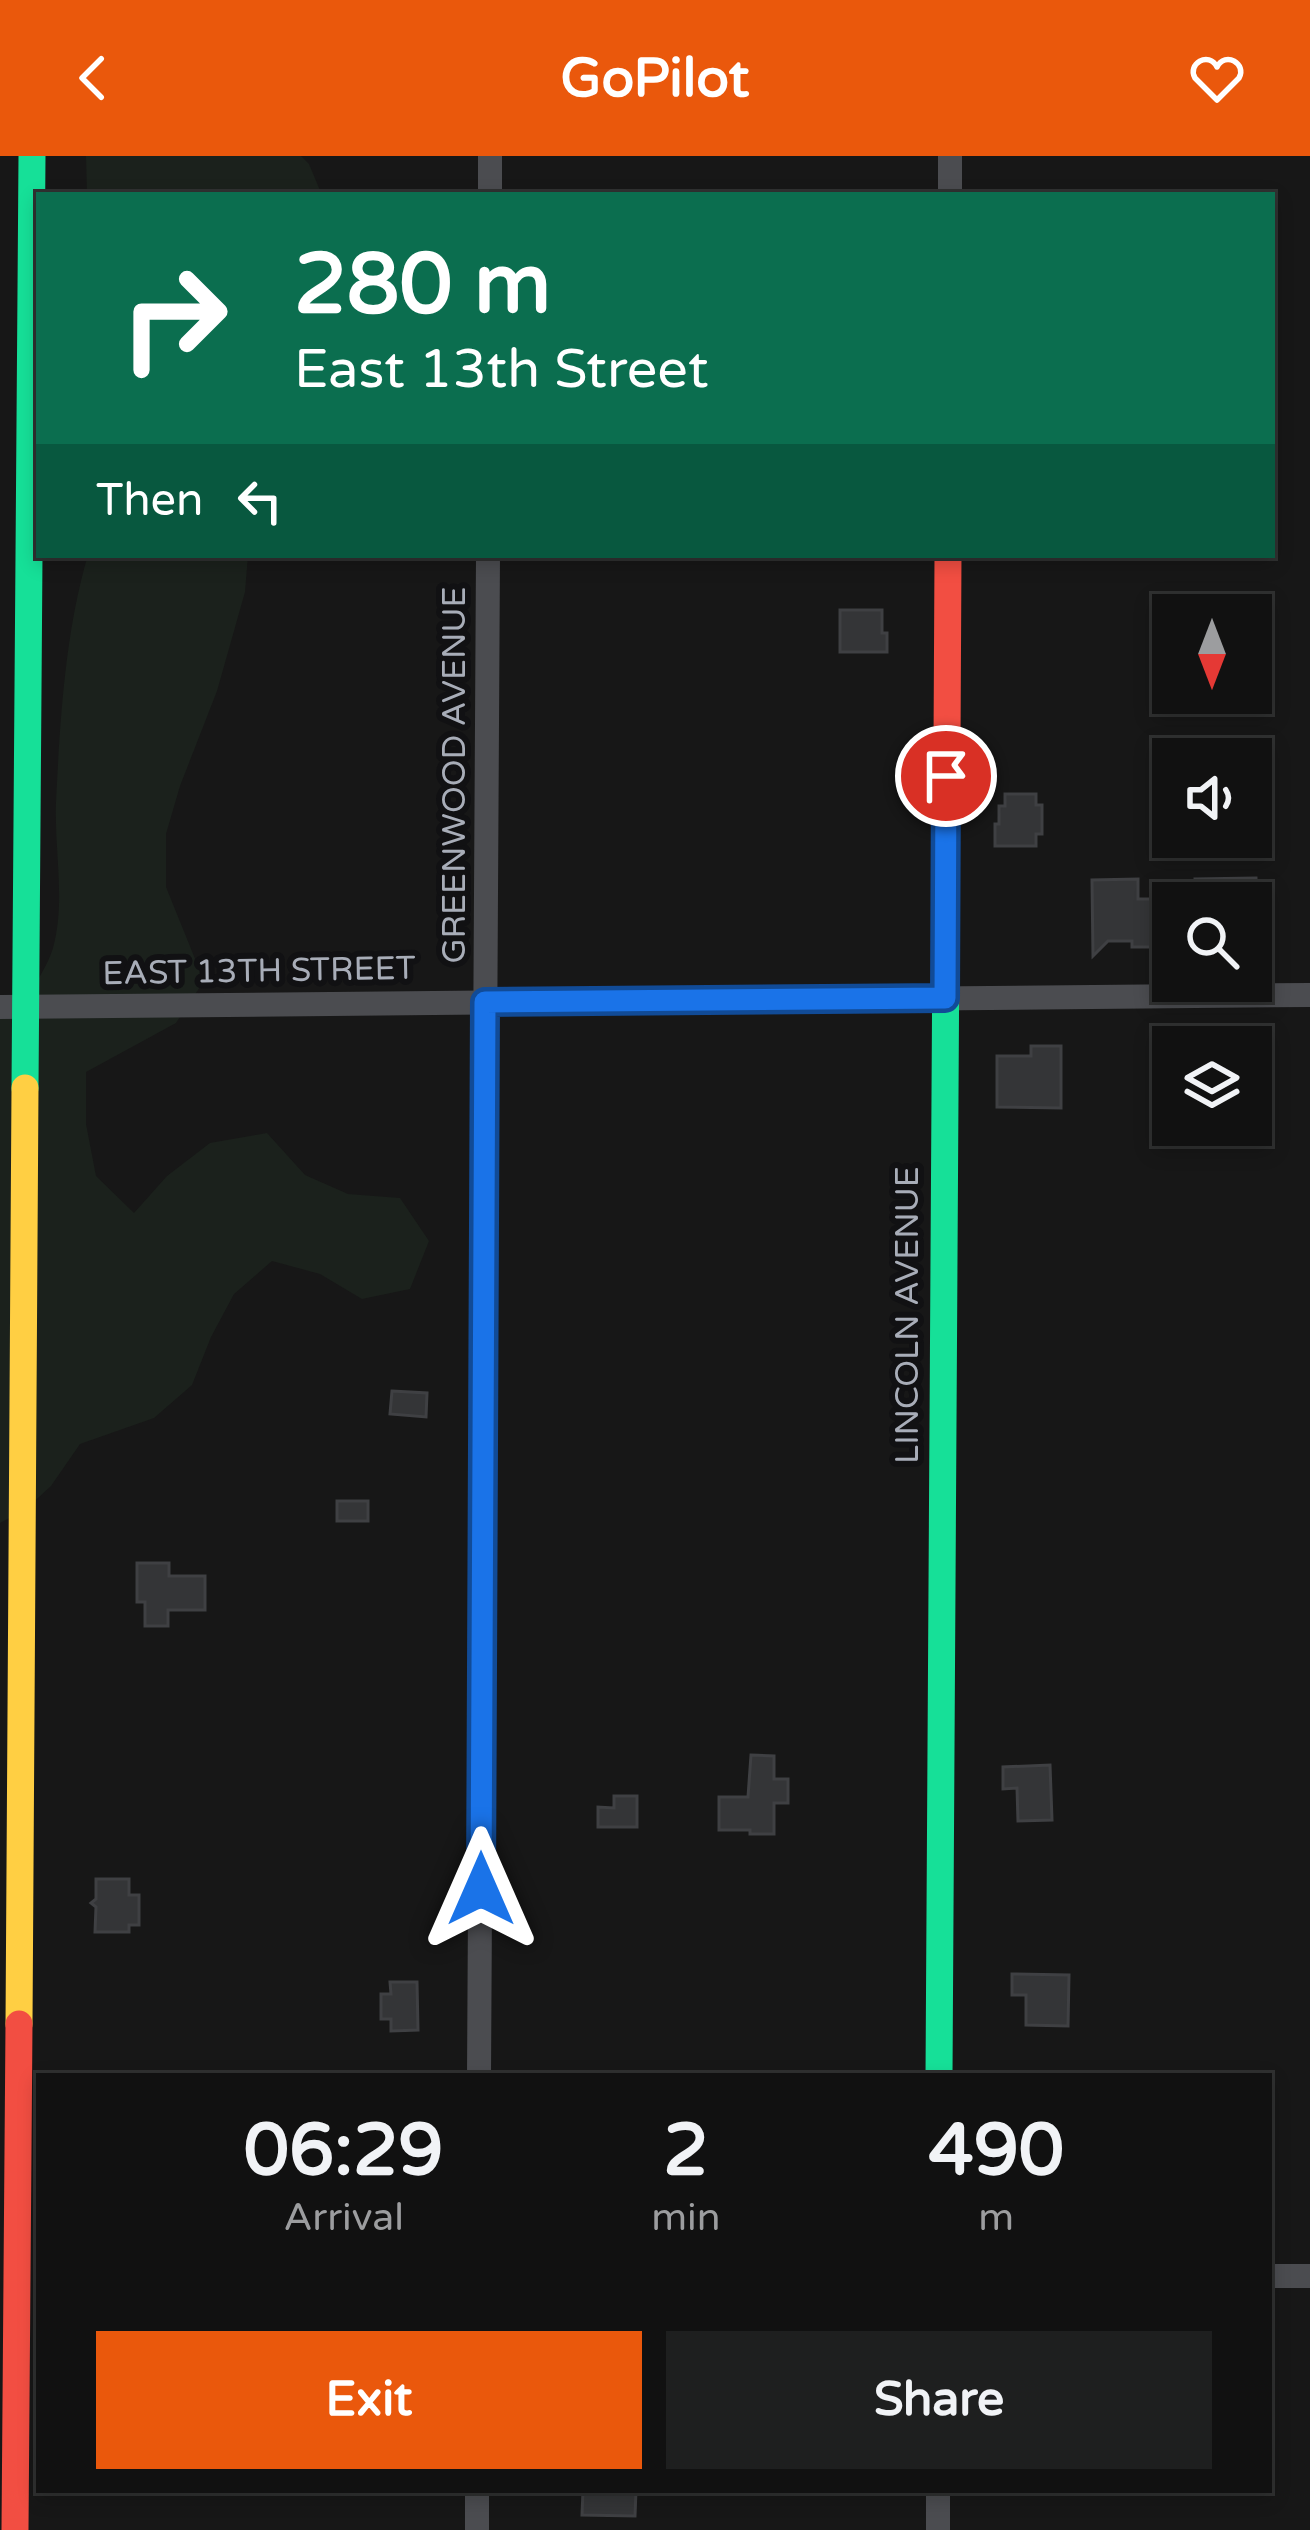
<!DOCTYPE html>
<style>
:root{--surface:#111;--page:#1e1f1f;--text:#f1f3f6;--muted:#9c9d9f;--line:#303131;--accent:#ea580c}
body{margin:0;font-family:"Varela Round",sans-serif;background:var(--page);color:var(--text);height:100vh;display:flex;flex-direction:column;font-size:45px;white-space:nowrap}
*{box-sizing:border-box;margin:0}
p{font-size:39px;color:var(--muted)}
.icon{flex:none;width:66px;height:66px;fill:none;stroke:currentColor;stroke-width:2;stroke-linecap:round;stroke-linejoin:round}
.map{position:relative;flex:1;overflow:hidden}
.drawer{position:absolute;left:36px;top:1917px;width:1236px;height:420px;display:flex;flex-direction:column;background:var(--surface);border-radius:0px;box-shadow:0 6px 18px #0003,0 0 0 3px var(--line)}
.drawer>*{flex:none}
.hud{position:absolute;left:36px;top:36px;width:1239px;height:366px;border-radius:0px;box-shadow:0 6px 18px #0003,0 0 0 3px var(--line);background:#0b6e4f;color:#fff;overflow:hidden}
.needle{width:78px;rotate:180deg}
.controls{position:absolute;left:1152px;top:438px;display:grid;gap:24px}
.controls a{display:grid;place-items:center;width:120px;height:120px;border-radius:0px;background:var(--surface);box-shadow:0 6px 18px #0003,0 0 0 3px var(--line);font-size:60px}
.pin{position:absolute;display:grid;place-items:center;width:102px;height:102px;color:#fff;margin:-51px;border:6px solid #fff;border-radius:50%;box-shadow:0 3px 12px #0007}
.me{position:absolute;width:132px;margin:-66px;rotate:0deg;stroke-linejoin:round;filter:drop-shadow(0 0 9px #0008)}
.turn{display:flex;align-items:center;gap:42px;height:252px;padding:0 60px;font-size:54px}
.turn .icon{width:156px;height:156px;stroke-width:2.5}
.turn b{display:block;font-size:84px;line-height:102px}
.then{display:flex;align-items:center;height:114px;padding:0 60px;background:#0003;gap:24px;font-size:45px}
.eta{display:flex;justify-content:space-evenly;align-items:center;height:204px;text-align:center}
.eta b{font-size:72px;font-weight:700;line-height:84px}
.primary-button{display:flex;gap:24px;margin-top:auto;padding:24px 60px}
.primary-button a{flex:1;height:138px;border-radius:0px;background:var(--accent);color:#fff;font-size:48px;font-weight:700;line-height:138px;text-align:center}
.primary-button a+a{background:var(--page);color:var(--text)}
header{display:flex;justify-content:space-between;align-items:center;height:156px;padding:0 60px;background:var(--accent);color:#fff;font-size:54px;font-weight:700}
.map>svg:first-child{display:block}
</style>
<header><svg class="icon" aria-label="back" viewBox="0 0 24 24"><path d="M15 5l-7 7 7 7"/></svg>GoPilot<svg class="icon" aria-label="heart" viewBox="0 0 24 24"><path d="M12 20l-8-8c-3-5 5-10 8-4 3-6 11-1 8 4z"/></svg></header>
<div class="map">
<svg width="1310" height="2374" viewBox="0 0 1310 2374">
<rect width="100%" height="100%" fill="#171717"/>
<g fill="#1b211c">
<polygon points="86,0 301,0 309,8 322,39 87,39"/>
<path d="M88 399H248L245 436 217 535 180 630 166 678V731L204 825 176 867 86 916V968L96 1020 134 1057 167 1020 210 987 267 977 305 1019 348 1038 400 1042 429 1085 410 1133 362 1143 320 1118 272 1105 234 1138 211 1181 192 1229 154 1262 80 1288 51 1330 26 1353 0 1367V842L28 841C36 826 48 809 53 792 66 744 54 695 56 646 60 565 65 476 88 399Z"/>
</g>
<g fill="#343537" stroke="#3f4043" stroke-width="3">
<polygon points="840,454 882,454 882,477 887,477 887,496 840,496"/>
<polygon points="1005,638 1036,638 1036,649 1042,649 1042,678 1036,678 1036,690 995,690 995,668 999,668 999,650 1005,650"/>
<polygon points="1256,722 1257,747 1196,747 1195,723"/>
<polygon points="1138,723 1138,743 1153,743 1154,791 1132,791 1132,785 1108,785 1093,800 1092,724"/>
<polygon points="1031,890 1061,890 1061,952 997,951 997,900 1031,900"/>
<polygon points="392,1235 427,1237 426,1261 390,1258"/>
<rect x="337" y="1345" width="31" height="20"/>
<polygon points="137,1407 169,1407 169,1420 205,1420 205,1454 168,1454 168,1470 145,1470 145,1446 137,1446"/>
<polygon points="751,1599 774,1600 774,1623 788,1623 788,1647 774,1647 774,1678 750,1678 750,1674 719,1674 719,1641 748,1641"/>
<polygon points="1050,1609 1052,1664 1018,1665 1017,1632 1003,1633 1003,1611"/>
<polygon points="614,1640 637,1640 637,1671 598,1671 598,1651 614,1652"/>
<polygon points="96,1723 129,1723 129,1739 139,1739 139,1769 129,1769 129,1776 95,1776 96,1751 91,1747 96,1743"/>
<polygon points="1012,1818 1069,1819 1068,1870 1026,1869 1026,1839 1012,1839"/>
<polygon points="390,1826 417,1826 418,1874 391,1875 391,1863 381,1863 381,1838 391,1838"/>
<polygon points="583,2334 636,2334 635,2360 582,2359"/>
</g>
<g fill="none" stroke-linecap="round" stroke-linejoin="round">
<g stroke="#4b4c50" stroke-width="24">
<polyline points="490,39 490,0"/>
<polyline points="950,39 950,0"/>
<polyline points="0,851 1310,839"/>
<polyline points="479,1920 488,399"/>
<polyline points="1269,2120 1310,2120"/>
<polyline points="477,2374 477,2334"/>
<polyline points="938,2374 938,2334"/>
</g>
<g stroke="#16e098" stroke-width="27">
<polyline points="25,932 32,0"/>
<polyline points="939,1920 946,777"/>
</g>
<polyline stroke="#ffcf43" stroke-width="27" points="19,1868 25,932"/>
<g stroke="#f24e42" stroke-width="27">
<polyline points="946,777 948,399"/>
<polyline points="15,2374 19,1868"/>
</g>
</g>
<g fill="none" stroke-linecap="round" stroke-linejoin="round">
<defs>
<polyline id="route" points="481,1733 485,846 945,842 946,620"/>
</defs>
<use href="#route" stroke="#114b97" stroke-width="30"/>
<use href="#route" stroke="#1a73e8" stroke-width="21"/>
</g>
<g text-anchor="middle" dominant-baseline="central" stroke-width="12" stroke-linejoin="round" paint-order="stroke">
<g font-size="33" fill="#a8adb8" stroke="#111113">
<text transform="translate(454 619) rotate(-90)">GREENWOOD AVENUE</text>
<text transform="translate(259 815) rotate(-1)">EAST 13TH STREET</text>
<text transform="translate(907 1159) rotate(-90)">LINCOLN AVENUE</text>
</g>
</g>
</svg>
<div class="controls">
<a><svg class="needle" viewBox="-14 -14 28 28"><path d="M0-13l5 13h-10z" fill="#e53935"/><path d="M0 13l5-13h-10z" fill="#9c9d9f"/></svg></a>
<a><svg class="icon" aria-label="sound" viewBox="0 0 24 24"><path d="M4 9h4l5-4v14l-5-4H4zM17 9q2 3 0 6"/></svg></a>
<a><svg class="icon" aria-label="search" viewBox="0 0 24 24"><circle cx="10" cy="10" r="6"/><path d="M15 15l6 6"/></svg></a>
<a><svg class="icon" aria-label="layers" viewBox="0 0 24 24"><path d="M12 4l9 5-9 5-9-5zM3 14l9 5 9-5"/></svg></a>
</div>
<div class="pin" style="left:946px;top:620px;background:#d93025"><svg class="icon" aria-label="arrive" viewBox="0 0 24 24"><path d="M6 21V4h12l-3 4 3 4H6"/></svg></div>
<svg class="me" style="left:481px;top:1733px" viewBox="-20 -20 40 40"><path d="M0-17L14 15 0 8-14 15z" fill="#1a73e8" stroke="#fff" stroke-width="4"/></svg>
<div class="hud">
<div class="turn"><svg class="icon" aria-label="right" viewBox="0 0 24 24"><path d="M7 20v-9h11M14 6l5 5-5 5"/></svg><div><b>280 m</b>East 13th Street</div></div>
<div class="then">Then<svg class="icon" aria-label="left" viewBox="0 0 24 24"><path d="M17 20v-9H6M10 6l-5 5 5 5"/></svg></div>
</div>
<section class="drawer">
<div class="eta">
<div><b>06:29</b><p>Arrival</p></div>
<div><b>2</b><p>min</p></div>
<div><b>490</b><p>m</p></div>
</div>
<div class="primary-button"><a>Exit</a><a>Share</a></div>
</section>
</div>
